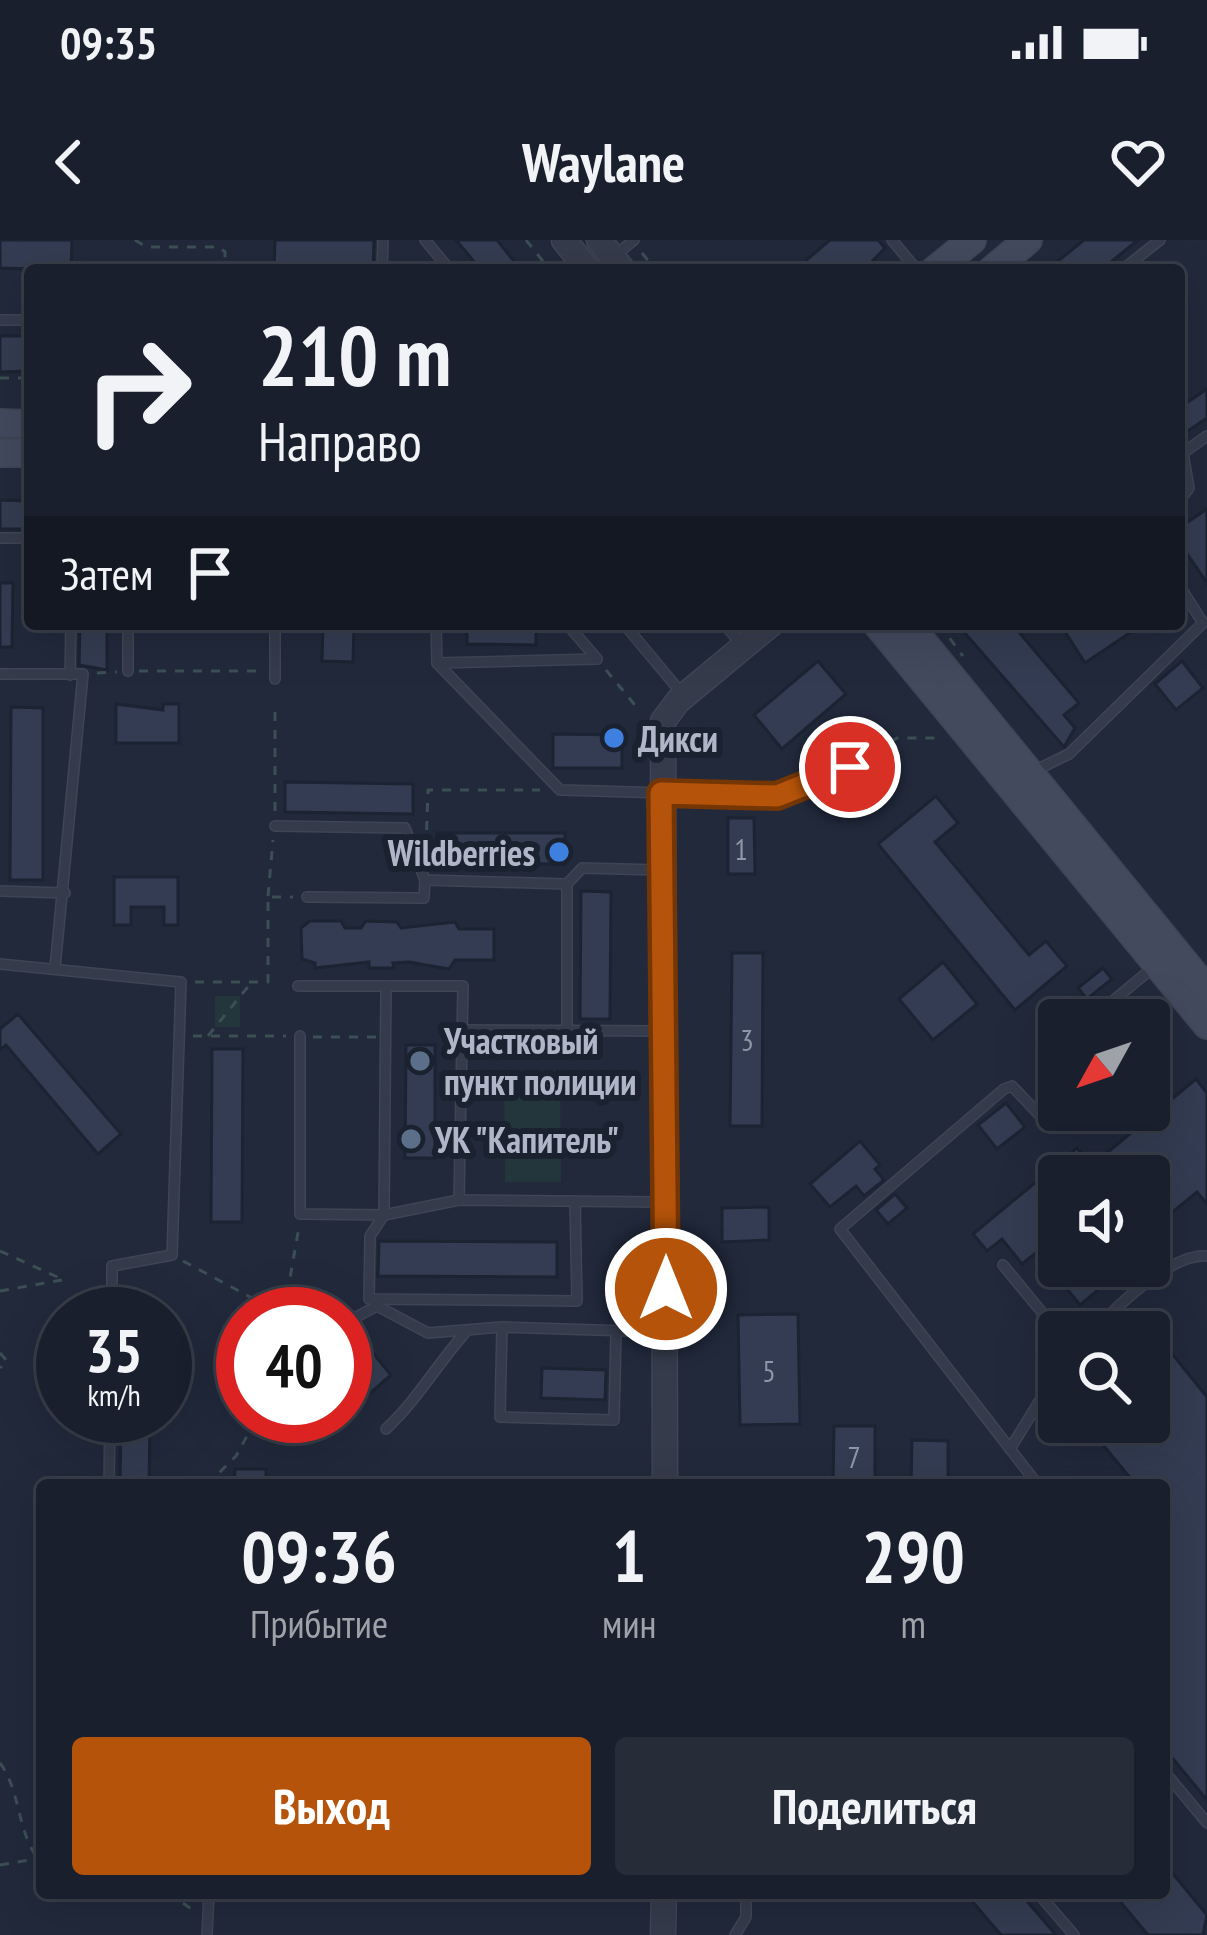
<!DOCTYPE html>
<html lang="ru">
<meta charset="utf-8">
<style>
:root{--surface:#191f2c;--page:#262c38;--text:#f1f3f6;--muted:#9fa2a9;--line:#373d48;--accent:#b45309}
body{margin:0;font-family:"PT Sans Narrow",sans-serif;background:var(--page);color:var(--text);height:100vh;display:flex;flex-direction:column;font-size:45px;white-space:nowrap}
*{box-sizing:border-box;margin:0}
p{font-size:39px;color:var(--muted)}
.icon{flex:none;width:66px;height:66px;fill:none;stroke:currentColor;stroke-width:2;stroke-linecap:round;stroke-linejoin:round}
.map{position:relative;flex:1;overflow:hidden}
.panel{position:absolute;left:36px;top:1239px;width:1134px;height:420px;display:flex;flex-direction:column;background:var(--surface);border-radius:12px;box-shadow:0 12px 48px #0002,0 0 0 3px var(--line)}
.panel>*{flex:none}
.guide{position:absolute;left:24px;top:24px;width:1161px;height:366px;border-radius:12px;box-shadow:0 12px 48px #0002,0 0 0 3px var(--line);background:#191f2c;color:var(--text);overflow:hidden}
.needle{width:78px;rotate:230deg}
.buttons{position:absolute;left:1038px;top:759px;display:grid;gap:24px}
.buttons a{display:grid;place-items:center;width:132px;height:132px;border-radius:12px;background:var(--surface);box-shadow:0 12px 48px #0002,0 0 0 3px var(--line);font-size:60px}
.speed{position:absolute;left:36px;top:1047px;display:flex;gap:24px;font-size:60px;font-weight:700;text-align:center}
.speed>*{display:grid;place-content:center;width:156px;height:156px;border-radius:50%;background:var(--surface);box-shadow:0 12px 48px #0002,0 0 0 3px var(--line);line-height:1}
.speed small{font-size:30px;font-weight:400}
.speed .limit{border:18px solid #d22;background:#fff;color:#111}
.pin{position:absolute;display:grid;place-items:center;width:102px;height:102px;color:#fff;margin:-51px;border:6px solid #fff;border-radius:50%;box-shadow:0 3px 12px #0007}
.me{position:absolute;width:132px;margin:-66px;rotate:0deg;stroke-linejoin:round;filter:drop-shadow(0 0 9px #0008)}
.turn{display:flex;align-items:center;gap:42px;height:252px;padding:0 36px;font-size:54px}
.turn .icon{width:156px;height:156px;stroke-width:2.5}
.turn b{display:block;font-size:84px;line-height:102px}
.then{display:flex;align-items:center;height:114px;padding:0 36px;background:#0003;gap:24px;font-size:45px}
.eta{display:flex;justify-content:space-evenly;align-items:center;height:204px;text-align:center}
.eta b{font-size:72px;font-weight:800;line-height:84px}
.cta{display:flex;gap:24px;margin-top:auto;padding:24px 36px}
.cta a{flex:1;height:138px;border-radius:12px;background:var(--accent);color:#fff;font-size:48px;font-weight:800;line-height:138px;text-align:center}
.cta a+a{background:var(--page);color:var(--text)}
.status{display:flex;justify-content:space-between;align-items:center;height:84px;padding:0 60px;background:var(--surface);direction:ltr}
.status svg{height:33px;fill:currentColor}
header{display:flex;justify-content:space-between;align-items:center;height:156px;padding:0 36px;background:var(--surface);font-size:54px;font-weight:800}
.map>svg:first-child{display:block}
</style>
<div class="status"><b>09:35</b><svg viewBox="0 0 49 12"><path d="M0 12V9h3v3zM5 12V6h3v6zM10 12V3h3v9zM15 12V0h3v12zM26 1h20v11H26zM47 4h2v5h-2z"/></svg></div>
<header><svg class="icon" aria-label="back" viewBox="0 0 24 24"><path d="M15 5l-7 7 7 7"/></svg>Waylane<svg class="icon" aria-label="heart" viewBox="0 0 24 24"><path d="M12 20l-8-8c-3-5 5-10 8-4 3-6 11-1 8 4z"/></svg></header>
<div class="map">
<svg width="1207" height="1695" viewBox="0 0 1207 1695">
<rect width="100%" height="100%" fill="#21293b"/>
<g fill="#23363c">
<rect x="215" y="756" width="25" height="31"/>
<polygon points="504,831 560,831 561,942 505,942"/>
</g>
<g fill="#333c52" stroke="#1c2332" stroke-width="3">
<polygon points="0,0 72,0 71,30 0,28"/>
<polygon points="275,0 374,0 373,30 274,30"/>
<polygon points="456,0 497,0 521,30 481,30"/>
<polygon points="830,0 878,0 885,8 864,30 808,30 803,23"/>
<polygon points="1084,0 1138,0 1101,30 1047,30"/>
<polygon points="0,96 30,96 30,131 0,132"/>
<polygon points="1207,149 1207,178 1179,197 1179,168"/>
<polygon points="0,260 30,261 30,289 0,289"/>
<polygon points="1207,269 1207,343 1179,302 1179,288"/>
<polygon points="0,343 13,343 12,407 0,407"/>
<polygon points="80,384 107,384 107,430 79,425"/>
<polygon points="323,384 354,384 353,422 322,421"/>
<polygon points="467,384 536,384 536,405 467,404"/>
<polygon points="957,384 1012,384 1079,463 1064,475 1075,488 1064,507"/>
<polygon points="1060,384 1143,384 1085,423"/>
<polygon points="818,421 846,454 782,509 754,475"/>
<polygon points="1182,421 1203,448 1176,470 1155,444"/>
<polygon points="116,464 163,470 163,464 179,464 179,503 116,503"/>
<polygon points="11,467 43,468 43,640 10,640"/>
<polygon points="553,494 622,495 622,528 553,528"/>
<polygon points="285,542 413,544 413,574 285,572"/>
<polygon points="936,556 958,583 935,602 1029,715 1046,701 1067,726 1015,770 878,604"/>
<polygon points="728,578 754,578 755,634 728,634"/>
<polygon points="437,593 565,593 564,624 437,623"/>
<polygon points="114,637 178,637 178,685 164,685 164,667 131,667 131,685 114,685"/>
<polygon points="581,651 611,652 610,779 580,779"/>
<polygon points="310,681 341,681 345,688 361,688 366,681 397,682 401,688 455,682 459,689 494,689 494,720 455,720 449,729 409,722 393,723 394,728 369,728 369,722 315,728 315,723 302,719 301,688"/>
<polygon points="732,713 763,713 762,886 730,886"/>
<polygon points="943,722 977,764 933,800 899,759"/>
<polygon points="1103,728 1112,739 1087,759 1078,748"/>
<polygon points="18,774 121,894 98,914 6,805 0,810 0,789"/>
<polygon points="406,805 435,805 435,918 405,918"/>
<polygon points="212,809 243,809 242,982 211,982"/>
<polygon points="1196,839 1207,853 1207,964 1197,952 1149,991 1149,936 1059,936 1059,1026 1127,1026 1080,1065 1037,1012 1022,1024 1002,999 987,1011 973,994 1077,908 1091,926"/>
<polygon points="1006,863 1025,887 997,909 978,885"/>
<polygon points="860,901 880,925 875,929 884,940 864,956 856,946 830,967 810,944"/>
<polygon points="895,954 907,968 888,984 876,970"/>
<polygon points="769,967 769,1000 722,1002 722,968"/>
<polygon points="379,1001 557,1002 557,1037 378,1036"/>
<polygon points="798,1074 800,1184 740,1185 738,1075"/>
<polygon points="1157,1095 1207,1157 1207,1560 1164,1508 1164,1245 1136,1245 1084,1182 1149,1182 1149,1102"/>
<polygon points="368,1107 391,1135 345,1175 345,1127"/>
<polygon points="542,1128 606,1130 605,1160 541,1158"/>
<polygon points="121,1176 150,1176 149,1245 120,1245"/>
<polygon points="834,1186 875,1186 875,1245 833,1245"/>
<polygon points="912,1200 948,1201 948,1245 911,1245"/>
<polygon points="235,1229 266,1229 266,1245 234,1245"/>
<polygon points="1164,1623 1207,1675 1203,1695 1148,1695 1113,1653 1164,1653"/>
<polygon points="965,1653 1020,1653 1056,1695 1001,1695"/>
</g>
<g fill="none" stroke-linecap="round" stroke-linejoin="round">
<defs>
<g id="service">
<polyline points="425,0 450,30"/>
<polyline points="892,0 917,30"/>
<polyline points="613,17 634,0"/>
<polyline points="382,30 383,0"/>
<polyline points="1122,30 1160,0"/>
<polyline points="0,80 30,80"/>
<polyline points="1179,261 1189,248 1183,213 1207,196"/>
<polyline points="0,298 30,298"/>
<polyline points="436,384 437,423 560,550 777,556 850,527"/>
<polyline points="567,384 597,419"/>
<polyline points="624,384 684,456"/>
<polyline points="725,385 741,404"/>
<polyline points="437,423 597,419"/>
<polyline points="128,431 128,384"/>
<polyline points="0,434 83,434 55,728"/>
<polyline points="70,435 71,384"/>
<polyline points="275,439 275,384"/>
<polyline points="1034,531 1069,514 1203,383 1179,345"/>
<polyline points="275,586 405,588 425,640 424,658 307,657"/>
<polyline points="425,640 567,644 582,628 660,630"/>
<polyline points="0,651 65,653"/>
<polyline points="0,724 181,742 172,1015 112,1026 112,1074"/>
<polyline points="298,746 463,746 459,960"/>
<polyline points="386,746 384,975 370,996 369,1059 577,1061 575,961"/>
<polyline points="1090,780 1156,725"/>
<polyline points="463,790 662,791"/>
<polyline points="567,790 567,644"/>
<polyline points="300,796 300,974 384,975 459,960 661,962"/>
<polyline points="1003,1025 1059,1093"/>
<polyline points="345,1083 377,1066 428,1093 502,1087 660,1092"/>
<polyline points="502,1087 500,1177 614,1180 616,1091"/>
<path d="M1093 1092C1117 1066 1171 1013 1207 1016"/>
<path d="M386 1189C417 1160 436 1126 464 1094"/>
<polyline points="1010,1209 1059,1129"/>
<polyline points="109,1245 110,1176"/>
<polyline points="1038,1245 840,989 1004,849 1012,846 1050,886"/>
<polyline points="1085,1245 1100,1245"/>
<polyline points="1164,1531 1207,1583"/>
<polyline points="1038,1653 1074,1695"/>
<polyline points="207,1695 209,1653"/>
<polyline points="735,1695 746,1677 746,1653"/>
</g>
<g id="tertiary">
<polyline points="564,0 588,30"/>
<polyline points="599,0 623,30"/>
<polyline points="665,1245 663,481 678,461 771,384"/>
<polyline points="663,1695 664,1653"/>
</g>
<g id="secondary">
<polyline points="935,30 972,0"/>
<polyline points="992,30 1028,0"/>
<polyline points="0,183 30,184"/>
<polyline points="0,213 30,213"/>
<polyline points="877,384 1207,785"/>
<polyline points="908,384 1207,750"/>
</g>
</defs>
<use href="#service" stroke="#3e4554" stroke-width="12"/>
<use href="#tertiary" stroke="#3e4554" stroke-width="27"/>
<use href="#secondary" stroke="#3e4554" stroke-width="30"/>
<g stroke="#3c4f54" stroke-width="3" stroke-dasharray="9 9" stroke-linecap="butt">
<polyline points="135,0 146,7 219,7 225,12 225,30"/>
<polyline points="526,0 550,30"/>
<polyline points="642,13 656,30"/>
<polyline points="0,138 30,138"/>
<polyline points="939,384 963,416"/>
<polyline points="606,430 639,470"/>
<polyline points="139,431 261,431"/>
<polyline points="97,433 117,432"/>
<polyline points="275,472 275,572"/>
<polyline points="860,521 897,498 940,498"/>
<polyline points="426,608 428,550 540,550"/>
<polyline points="268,656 273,600"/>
<polyline points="195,742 268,742 268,657 293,657"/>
<polyline points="193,796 286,796"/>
<polyline points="208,796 251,743"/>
<polyline points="313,797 376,797"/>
<polyline points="0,1011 64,1040"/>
<polyline points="183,1021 282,1074"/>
<polyline points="0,1051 62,1040"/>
<polyline points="284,1072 299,987"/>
<polyline points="0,1113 7,1121 0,1128"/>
<polyline points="207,1245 236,1216 258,1176"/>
<path d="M0 1523C21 1552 17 1591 38 1619"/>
<polyline points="0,1625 42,1618"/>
<polyline points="168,1653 196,1672"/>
</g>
<use href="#service" stroke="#353b4b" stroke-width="9"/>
<use href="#tertiary" stroke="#353b4b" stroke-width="24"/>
<use href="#secondary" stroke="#434a5e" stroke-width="27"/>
</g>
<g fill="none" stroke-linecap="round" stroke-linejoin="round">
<defs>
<polyline id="route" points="666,1049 661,553 777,556 850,527"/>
</defs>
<use href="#route" stroke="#753606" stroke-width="30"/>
<use href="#route" stroke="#b45309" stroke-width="21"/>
</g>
<g fill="#3f7fe0" stroke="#1a212f" stroke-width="4.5">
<circle cx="614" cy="498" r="12"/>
<circle cx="559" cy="612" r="12"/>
</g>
<g fill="#5c6f8a" stroke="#1a212f" stroke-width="4.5">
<circle cx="420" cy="821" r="12"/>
<circle cx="411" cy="899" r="12"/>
</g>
<g text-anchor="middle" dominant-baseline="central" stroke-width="12" stroke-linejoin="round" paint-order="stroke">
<g font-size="30" fill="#8f96a8">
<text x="741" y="608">1</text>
<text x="747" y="799">3</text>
<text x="769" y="1130">5</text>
<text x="854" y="1216">7</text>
</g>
<g font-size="36" font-weight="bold" fill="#b0b6c7" stroke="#1a212f" text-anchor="start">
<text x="638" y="498">Дикси</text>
<text x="535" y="612" text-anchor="end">Wildberries</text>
<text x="444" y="800">Участковый<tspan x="444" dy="41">пункт полиции</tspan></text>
<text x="435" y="899">УК "Капитель"</text>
</g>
</g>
</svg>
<div class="buttons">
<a><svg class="needle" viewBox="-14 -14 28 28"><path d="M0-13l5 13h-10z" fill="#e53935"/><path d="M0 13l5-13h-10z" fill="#9fa2a9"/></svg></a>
<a><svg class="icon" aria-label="sound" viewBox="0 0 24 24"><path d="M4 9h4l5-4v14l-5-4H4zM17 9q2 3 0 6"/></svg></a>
<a><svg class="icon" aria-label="search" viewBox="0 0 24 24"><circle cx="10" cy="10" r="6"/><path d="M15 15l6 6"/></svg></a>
</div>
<div class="speed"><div>35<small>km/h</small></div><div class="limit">40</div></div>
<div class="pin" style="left:850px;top:527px;background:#d93025"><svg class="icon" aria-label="arrive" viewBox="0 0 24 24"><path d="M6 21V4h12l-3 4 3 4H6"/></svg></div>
<svg class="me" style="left:666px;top:1049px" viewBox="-20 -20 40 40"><circle r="17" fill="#b45309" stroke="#fff" stroke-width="3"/><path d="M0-11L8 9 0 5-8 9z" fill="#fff"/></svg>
<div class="guide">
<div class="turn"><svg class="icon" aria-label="right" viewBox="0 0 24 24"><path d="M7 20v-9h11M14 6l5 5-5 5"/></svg><div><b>210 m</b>Направо</div></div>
<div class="then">Затем<svg class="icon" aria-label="arrive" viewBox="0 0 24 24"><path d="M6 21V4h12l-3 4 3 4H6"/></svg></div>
</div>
<section class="panel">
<div class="eta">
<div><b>09:36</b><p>Прибытие</p></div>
<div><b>1</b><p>мин</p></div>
<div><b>290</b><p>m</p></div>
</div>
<div class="cta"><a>Выход</a><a>Поделиться</a></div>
</section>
</div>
